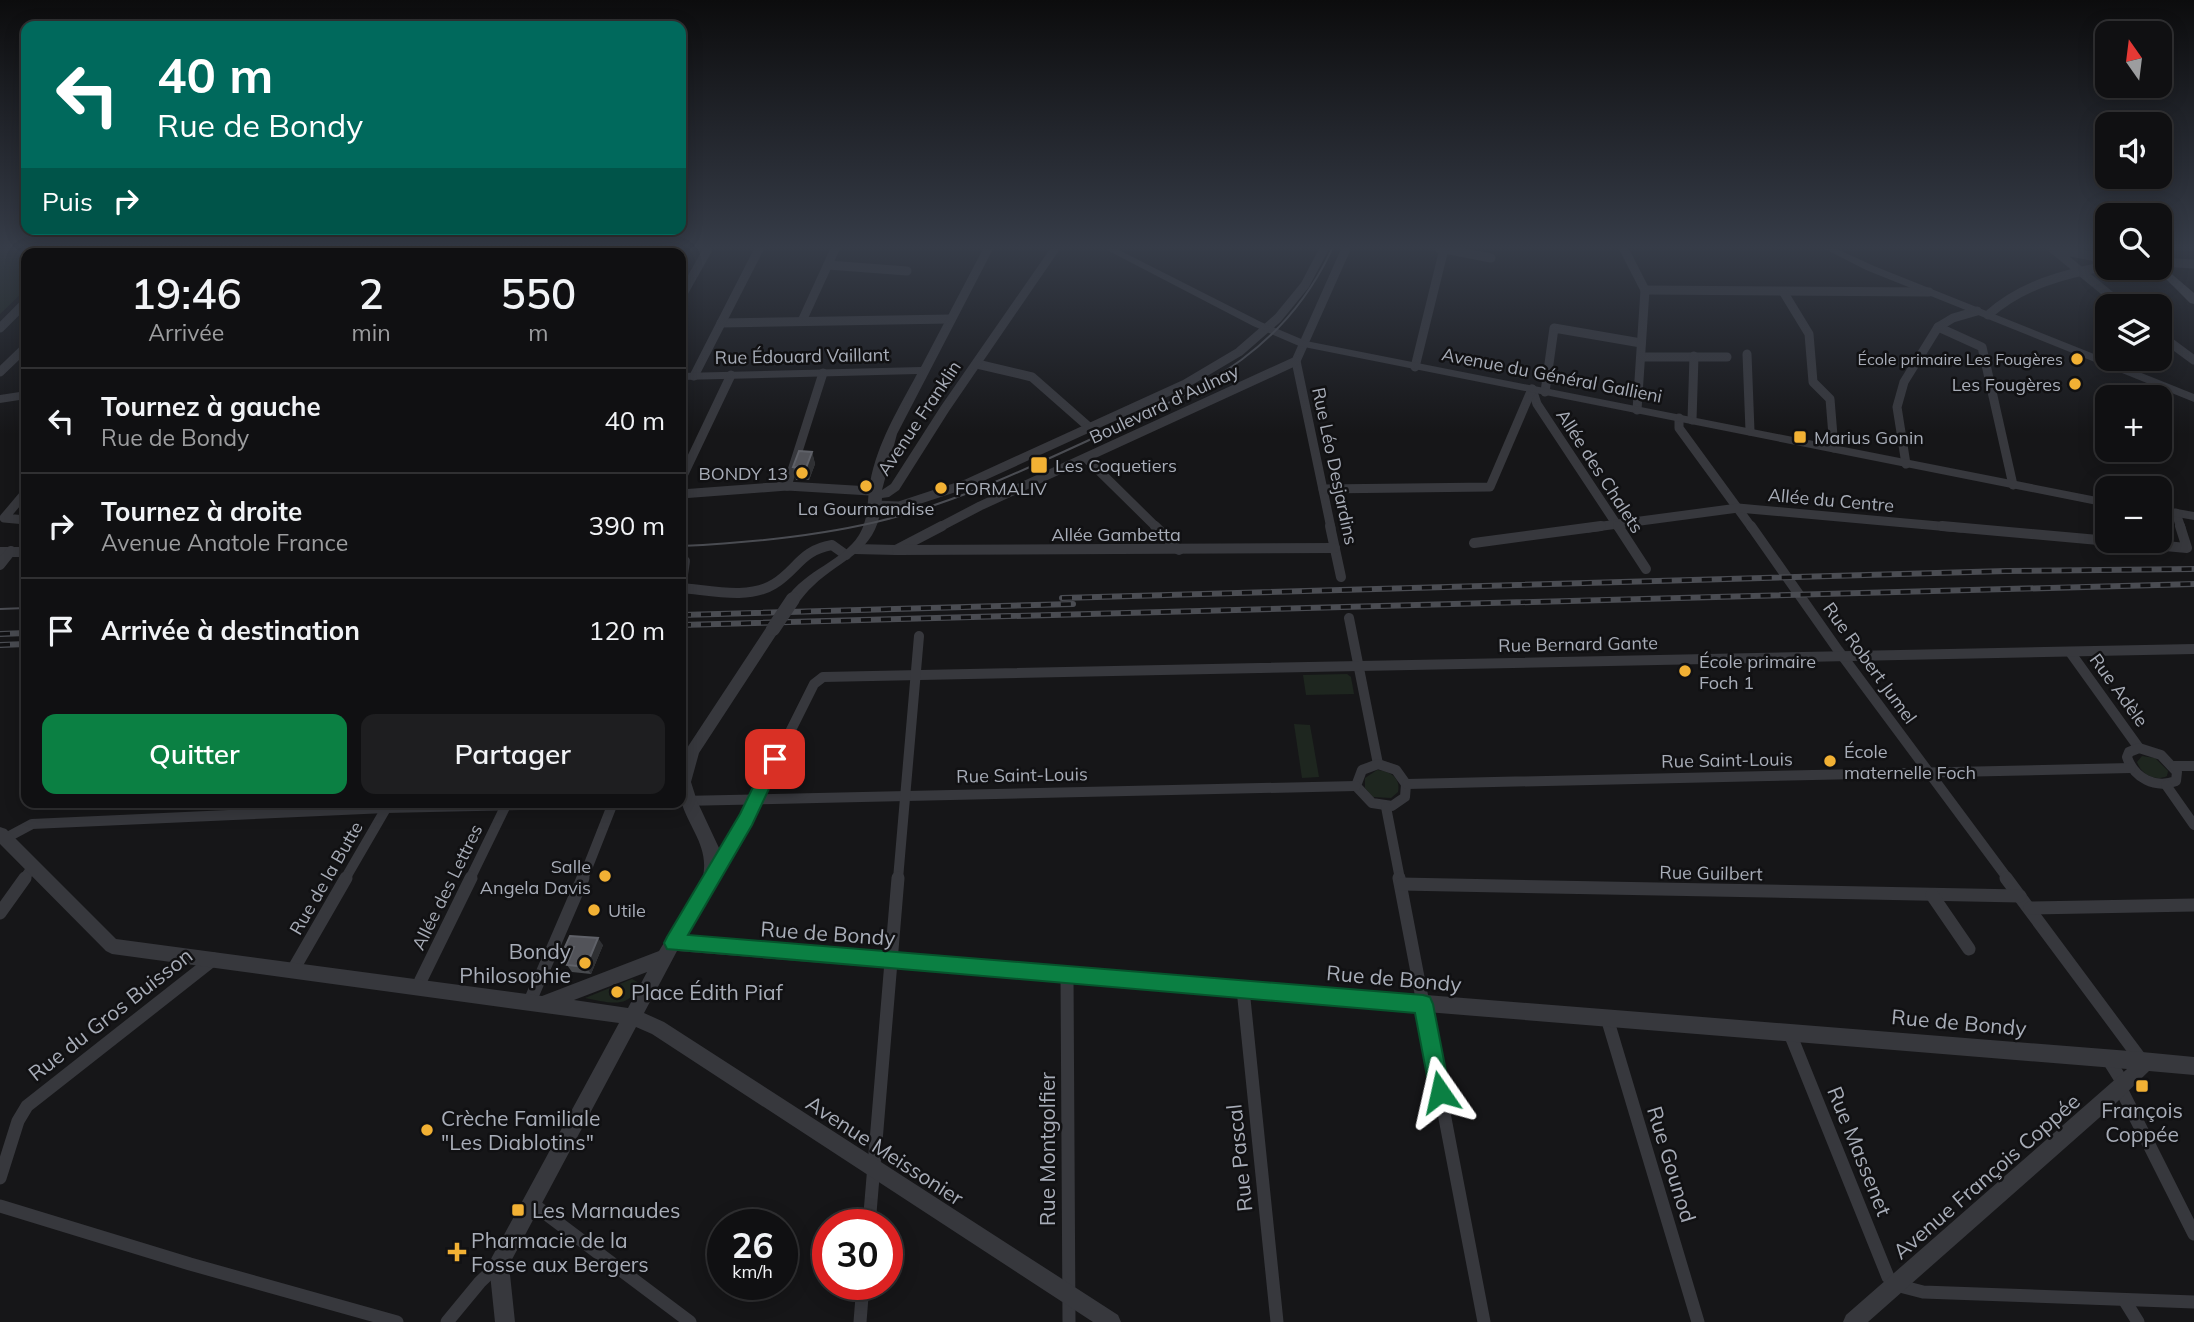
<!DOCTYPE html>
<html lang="fr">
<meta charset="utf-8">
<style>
:root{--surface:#101012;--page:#1e1e20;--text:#f1f3f6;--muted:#9c9d9f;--line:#303032;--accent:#0b8043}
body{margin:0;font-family:Mulish,sans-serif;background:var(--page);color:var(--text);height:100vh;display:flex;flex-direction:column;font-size:26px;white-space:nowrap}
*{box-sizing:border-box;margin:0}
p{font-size:23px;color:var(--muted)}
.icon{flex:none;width:38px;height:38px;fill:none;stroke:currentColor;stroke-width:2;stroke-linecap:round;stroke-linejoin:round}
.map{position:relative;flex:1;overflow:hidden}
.side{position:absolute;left:21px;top:248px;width:665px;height:560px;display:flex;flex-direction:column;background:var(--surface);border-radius:14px;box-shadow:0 4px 18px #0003,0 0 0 2px var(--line)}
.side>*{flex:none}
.banner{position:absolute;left:21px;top:21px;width:665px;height:214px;border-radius:14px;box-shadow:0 4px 18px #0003,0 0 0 2px var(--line);background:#00695c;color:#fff;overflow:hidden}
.needle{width:46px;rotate:346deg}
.controls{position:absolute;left:2095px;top:21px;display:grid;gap:14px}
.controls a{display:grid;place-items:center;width:77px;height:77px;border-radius:14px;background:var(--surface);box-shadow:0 4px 18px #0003,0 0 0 2px var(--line);font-size:35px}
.speed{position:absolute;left:707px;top:1209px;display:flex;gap:14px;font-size:35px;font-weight:700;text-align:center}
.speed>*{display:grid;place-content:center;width:91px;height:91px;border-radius:50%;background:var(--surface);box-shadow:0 4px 18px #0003,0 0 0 2px var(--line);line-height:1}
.speed small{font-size:18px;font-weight:400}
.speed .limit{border:10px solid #d22;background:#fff;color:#111}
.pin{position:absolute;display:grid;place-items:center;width:60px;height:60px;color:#fff;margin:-30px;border-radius:14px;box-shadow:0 4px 10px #0006}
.me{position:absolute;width:77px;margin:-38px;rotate:349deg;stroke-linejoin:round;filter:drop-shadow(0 0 5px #0008)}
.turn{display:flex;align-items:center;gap:24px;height:147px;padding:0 21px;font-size:32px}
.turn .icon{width:91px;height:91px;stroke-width:2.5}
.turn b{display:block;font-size:49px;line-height:60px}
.then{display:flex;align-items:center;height:66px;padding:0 21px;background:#0003;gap:14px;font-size:26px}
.eta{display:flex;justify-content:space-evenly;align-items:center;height:119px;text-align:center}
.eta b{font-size:42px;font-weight:600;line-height:49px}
.action{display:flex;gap:14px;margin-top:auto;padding:14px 21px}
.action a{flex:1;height:80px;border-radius:14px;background:var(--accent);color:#fff;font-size:28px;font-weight:600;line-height:80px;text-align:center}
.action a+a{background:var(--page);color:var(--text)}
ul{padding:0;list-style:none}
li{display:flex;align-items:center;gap:21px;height:105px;padding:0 21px;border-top:2px solid var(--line)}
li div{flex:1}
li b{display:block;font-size:26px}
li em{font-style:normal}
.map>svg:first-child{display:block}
</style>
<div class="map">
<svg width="2194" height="1322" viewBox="0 0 2194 1322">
<rect width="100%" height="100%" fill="#161618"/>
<g fill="#1e261f">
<polygon points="0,249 66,249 61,254 26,254 26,289 0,314"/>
<polygon points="1347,674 1351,677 1354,694 1306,695 1303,675"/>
<polygon points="1294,724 1310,725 1319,777 1302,778"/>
<path d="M2142 756 2155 758 2168 771 2167 776C2155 782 2141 774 2137 762Z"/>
<path d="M1377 770C1390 771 1401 778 1398 792L1391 798 1373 797 1365 788V778Z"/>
<path d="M632 979 639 983C631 1011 607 1002 585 998Z"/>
</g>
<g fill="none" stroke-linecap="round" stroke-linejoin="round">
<g stroke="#37383d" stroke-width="9">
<polyline points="1444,249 1491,258"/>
<polyline points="1624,249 1645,290"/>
<polyline points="2053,249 2123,306"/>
<polyline points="2055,249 2107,259"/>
<polyline points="72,254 77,249"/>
<polyline points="124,254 129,250"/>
<polyline points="194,254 200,249"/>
<polyline points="249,254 255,249"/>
<polyline points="309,254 315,249"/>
<polyline points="369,254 374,249"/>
<polyline points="436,254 440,249"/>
<polyline points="504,254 509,249"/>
<polyline points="600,254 603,249"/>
<polyline points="2160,262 2194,264"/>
<polyline points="828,265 907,271"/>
<polyline points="1645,290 1929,292"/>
<polyline points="1784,293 1809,334 1813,382 1830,399 1834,448"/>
<polyline points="681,297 708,249"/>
<path d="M1988 315C2022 285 2063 274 2107 266"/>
<polyline points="802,321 835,249"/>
<polyline points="721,323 950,319"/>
<polyline points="1938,327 1982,347 2013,485"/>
<polyline points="0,328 26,302"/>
<polyline points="2160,335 2194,360"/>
<polyline points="1747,354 1750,431"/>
<polyline points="1641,357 1727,357"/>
<polyline points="1296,361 1331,528"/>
<polyline points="977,364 1032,377 1090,428"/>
<polyline points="1415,367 1444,249 1440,249"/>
<polyline points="0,372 26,347"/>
<polyline points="694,376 759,249"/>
<polyline points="1532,389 1537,404 1619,528"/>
<polyline points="1545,392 1554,328 1641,343"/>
<polyline points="1637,410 1645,290"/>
<polyline points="1679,418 1679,428 1752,528"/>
<polyline points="1692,420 1694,356"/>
<polyline points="1086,458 1157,528"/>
<polyline points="1906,464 1897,407 1904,382 1938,327 1953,318 1977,311"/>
<polyline points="681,480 731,375"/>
<polyline points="787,486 823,373"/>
<polyline points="1323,489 1490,487 1532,389"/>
<polyline points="26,492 4,518 26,520"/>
<polyline points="681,494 787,486 870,491 876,494"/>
<polyline points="875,505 899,506 966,484 1185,384 1239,352 1278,318 1305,285 1324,249"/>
<polyline points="2176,513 2181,528"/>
<polyline points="938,528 980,506 1296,361 1346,249"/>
<polyline points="1588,528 1738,508 1961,528"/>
</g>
<g stroke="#37383d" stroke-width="10">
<polyline points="1155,526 1179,550"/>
<polyline points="1330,526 1341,577"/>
<polyline points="1618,526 1646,569"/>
<polyline points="1751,526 1838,650 2008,879"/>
<polyline points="1942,526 2187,548 2180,526"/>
<polyline points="1474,543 1601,526"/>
<polyline points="855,549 896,550 942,526"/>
<polyline points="897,550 1335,548"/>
<polyline points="0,552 26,552"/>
<polyline points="0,565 11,551"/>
<path d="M681 588C709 590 749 600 774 584 797 570 801 550 832 545L846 555"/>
<polyline points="681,588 685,561"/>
<polyline points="1349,618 1378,764"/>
<polyline points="2070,652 2139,748"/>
<path d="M2139 748 2161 755 2177 772 2176 781C2155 789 2134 778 2127 757L2129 752Z"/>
<polygon points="1378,764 1396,770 1406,784 1405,797 1392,806 1372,803 1356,786 1362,770"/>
<polyline points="2174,766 2194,766"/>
<polyline points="1407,784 2131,768"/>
<polyline points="2166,785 2194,825"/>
<polyline points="681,801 1356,786"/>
<polyline points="1386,807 1400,879"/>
<polyline points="4,839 32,824 386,808 616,803"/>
<polyline points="714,873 750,812 814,684 823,677 2194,649"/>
<polyline points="24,879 33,866"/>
<polyline points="345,879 388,805"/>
<polyline points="470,879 507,803"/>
<polyline points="583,879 613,803"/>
<polyline points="898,879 919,636"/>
</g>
<g stroke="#37383d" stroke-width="13">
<polyline points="1399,878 1484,1322"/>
<polyline points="2006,878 2142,1061"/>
<polyline points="1401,884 2020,896"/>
<polyline points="1932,895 1969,949"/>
<polyline points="2030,908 2194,905"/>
<polyline points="0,913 25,878"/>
<polyline points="293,970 346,878"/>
<polyline points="1067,975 1069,1322"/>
<polyline points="418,986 471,878"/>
<polyline points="1243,989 1277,1322"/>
<polyline points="530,1001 583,878"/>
<polyline points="1607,1018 1698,1322"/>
<polyline points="1789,1031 1888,1277 1896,1285 1923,1292 2194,1302"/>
<polyline points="2110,1058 2108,1059 2123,1083"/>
<polyline points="2120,1087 2194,1234"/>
<polyline points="0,1178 18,1121 27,1106 214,959"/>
<polyline points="533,1204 690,1322"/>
<polyline points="0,1206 190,1264 397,1322"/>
<polyline points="869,1225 898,878"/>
<polyline points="2125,1301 2138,1322"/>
<polyline points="447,1322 480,1282 499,1264"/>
<polyline points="860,1322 863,1284"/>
</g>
<g fill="#37383d" fill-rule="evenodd">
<path d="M983 249H993L897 434 882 490 891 484 941 406 1050 249H1060L949 411 899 490 889 497 882 498C879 553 845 555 813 586 807 591 803 597 798 603H788L786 599C805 570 843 561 859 535 869 519 867 500 870 483 877 443 899 408 917 374L681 380V373L921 367Z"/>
<polygon points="1105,249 1117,249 1261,322 1306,341 2107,499 2107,507 1299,346 1253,326"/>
<polygon points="1825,249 1837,249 1874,266 2194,394 2194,402 1866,270"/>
<polygon points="26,391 26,399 0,403 0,395"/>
<polygon points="2160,506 2194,512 2194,520 2160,514"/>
<path d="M773 624 780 629 699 753 691 782 697 801 719 848 721 869 715 887 686 936 2142 1052 2194 1057V1075L2149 1071 2116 1103 1868 1322H1843L1846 1315 2127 1069 677 951 644 1013 664 1022 1118 1315 1121 1322H1093L652 1034 636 1027 509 1265 515 1322H495L489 1264 492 1257 619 1023 112 954 106 951 0 844V827L6 829 116 939 542 996 659 951 702 880C711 848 689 829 681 801 677 786 680 765 685 751L768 625ZM647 972 628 1008 574 1000Z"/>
</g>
<polygon fill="#45474d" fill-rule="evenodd" points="2160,264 2194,293 2194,304 2190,303 2155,268 2160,268"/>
<g stroke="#4a4c52" stroke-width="2">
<path d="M681 546C746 543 812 537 876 522 953 504 1026 469 1098 436 1199 389 1282 356 1332 249"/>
<polyline points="0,609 26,608"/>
</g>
<defs>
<g id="rail">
<polyline points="1062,598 2006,571 2194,569"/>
<polyline points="681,615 1073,604"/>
<polyline points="681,625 2194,584"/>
<polyline points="0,634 26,633"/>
<polyline points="0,645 26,644"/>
</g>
</defs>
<use href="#rail" stroke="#4a4c52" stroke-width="6"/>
<use href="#rail" stroke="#111113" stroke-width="3.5" stroke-dasharray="10" stroke-linecap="butt"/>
<polyline stroke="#37383d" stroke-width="14" points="773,629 793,599"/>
</g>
<g fill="#47494d">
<polygon points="812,452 815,464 809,480 796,480 793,467"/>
<polygon points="603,945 591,974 572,972 567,965 571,953 565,947"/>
</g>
<g fill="#2f3033">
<polygon points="812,452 815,464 809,480 806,468"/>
<polygon points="598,938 603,945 591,974 586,967"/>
</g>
<g fill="#525359" stroke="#5f6168" stroke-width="2">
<polygon points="799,451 812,452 806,468 793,467"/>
<polygon points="570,936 598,938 586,967 567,965 574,947 565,947"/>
</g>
<linearGradient id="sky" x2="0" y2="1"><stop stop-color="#0c0c0d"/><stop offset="0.57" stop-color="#363c48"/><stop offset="1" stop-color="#363c48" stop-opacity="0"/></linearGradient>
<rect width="2194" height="434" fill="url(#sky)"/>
<polygon fill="#0b8043" stroke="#07532c" stroke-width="2" points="775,752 781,754 783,759 752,825 688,935 1423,995 1430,997 1433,1004 1450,1092 1447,1099 1440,1102 1433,1099 1430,1092 1415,1013 667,949 664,943 667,937 740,814 769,754"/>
<g fill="#f2b134" stroke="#111113" stroke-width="2.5">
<circle cx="2077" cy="359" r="7"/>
<circle cx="2075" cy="384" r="7"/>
<rect x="1793" y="430" width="14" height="14" rx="3.5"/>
<rect x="1030" y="456" width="18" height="18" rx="3.5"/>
<circle cx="802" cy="473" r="7"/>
<circle cx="866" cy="486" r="7"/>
<circle cx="941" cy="488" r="7"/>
<circle cx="1685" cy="671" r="7"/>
<circle cx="1830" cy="761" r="7"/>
<circle cx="605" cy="876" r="7"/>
<circle cx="594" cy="910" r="7"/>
<circle cx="585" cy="963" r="7"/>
<circle cx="617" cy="992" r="7"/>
<rect x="2135" y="1079" width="14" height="14" rx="3.5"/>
<circle cx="427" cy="1130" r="7"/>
<rect x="511" y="1203" width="14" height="14" rx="3.5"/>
<path d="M453.5 1241.5h7v7h7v7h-7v7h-7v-7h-7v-7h7z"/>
</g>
<g text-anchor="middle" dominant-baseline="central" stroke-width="5" stroke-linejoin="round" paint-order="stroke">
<g font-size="16" fill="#a8adb8" stroke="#111113" text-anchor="end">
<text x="2063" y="359">École primaire Les Fougères</text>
</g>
<g font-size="18" fill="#a8adb8" stroke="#111113">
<text transform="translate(802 356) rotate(-1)">Rue Édouard Vaillant</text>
<text transform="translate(1552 375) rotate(11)">Avenue du Général Gallieni</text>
<text transform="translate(1164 404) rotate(-25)">Boulevard d'Aulnay</text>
<text transform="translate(919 418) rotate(-56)">Avenue Franklin</text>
<text transform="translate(1335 466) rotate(78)">Rue Léo Desjardins</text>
<text transform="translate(1600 471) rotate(57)">Allée des Chalets</text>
<text transform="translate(1831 500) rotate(5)">Allée du Centre</text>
<text x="1116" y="534">Allée Gambetta</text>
<text transform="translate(1578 644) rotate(-1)">Rue Bernard Gante</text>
<text transform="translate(1870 663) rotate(54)">Rue Robert Jumel</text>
<text transform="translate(2119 690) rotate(54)">Rue Adèle</text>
<text transform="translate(1727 760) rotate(-1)">Rue Saint-Louis</text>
<text transform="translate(1022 775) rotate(-1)">Rue Saint-Louis</text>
<text transform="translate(1711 873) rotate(1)">Rue Guilbert</text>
<text transform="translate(326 878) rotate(-60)">Rue de la Butte</text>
<text transform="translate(447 887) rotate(-64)">Allée des Lettres</text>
</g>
<g font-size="18" fill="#a8adb8" stroke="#111113" text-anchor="start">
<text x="2061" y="384" text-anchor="end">Les Fougères</text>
<text x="1814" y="437">Marius Gonin</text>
<text x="1055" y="465">Les Coquetiers</text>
<text x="788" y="473" text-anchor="end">BONDY 13</text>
<text x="955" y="488">FORMALIV</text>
<text x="866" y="508" text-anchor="middle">La Gourmandise</text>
<text x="1699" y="661">École primaire<tspan x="1699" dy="21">Foch 1</tspan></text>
<text x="1844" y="751">École<tspan x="1844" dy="21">maternelle Foch</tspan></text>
<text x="591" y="866" text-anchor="end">Salle<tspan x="591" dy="21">Angela Davis</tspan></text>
<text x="608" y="910">Utile</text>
</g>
<g font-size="21" fill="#a8adb8" stroke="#111113">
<text transform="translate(828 933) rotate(4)">Rue de Bondy</text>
<text transform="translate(1394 978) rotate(5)">Rue de Bondy</text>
<text transform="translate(110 1014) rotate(-38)">Rue du Gros Buisson</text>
<text transform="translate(1959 1022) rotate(5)">Rue de Bondy</text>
<text transform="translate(1047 1149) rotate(-90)">Rue Montgolfier</text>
<text transform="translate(885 1150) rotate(33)">Avenue Meissonier</text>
<text transform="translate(1860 1151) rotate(68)">Rue Massenet</text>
<text transform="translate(1239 1158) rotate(-96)">Rue Pascal</text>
<text transform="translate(1672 1164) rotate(73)">Rue Gounod</text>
<text transform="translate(1986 1176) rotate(-41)">Avenue François Coppée</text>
</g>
<g font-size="21" fill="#a8adb8" stroke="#111113" text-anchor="start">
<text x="571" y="951" text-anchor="end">Bondy<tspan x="571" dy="24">Philosophie</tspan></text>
<text x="631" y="992">Place Édith Piaf</text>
<text x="2142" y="1110" text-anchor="middle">François<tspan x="2142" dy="24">Coppée</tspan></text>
<text x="441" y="1118">Crèche Familiale<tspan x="441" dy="24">"Les Diablotins"</tspan></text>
<text x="532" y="1210">Les Marnaudes</text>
<text x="471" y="1240">Pharmacie de la<tspan x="471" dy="24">Fosse aux Bergers</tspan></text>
</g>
</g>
</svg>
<div class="controls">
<a><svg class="needle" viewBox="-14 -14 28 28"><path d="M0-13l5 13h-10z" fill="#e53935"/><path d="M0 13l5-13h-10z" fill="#9c9d9f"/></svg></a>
<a><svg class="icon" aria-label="sound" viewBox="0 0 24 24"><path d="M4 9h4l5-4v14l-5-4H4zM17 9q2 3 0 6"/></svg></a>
<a><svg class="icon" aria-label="search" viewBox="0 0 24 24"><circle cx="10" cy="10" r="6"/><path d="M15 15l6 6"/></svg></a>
<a><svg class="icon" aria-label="layers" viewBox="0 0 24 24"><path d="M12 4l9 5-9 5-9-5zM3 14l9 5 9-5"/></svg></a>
<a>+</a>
<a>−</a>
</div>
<div class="speed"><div>26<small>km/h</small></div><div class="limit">30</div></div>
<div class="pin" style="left:775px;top:759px;background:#d93025"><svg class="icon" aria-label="arrive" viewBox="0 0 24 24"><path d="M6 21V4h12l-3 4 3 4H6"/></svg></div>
<svg class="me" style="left:1440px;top:1092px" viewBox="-20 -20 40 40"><path d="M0-17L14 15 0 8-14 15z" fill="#0b8043" stroke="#fff" stroke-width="4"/></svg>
<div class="banner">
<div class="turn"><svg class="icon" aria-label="left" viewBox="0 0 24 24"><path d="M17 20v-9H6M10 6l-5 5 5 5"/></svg><div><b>40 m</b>Rue de Bondy</div></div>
<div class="then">Puis<svg class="icon" aria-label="right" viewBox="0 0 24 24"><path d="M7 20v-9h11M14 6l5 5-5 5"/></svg></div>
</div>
<section class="side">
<div class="eta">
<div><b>19:46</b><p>Arrivée</p></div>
<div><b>2</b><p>min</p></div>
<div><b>550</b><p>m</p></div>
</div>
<ul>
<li><svg class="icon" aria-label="left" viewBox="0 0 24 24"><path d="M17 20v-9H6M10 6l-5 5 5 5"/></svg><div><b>Tournez à gauche</b><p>Rue de Bondy</p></div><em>40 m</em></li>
<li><svg class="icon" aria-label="right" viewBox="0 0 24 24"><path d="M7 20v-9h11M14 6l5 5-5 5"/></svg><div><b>Tournez à droite</b><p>Avenue Anatole France</p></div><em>390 m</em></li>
<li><svg class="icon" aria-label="arrive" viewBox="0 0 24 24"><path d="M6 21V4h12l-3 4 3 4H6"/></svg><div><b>Arrivée à destination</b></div><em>120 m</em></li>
</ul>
<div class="action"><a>Quitter</a><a>Partager</a></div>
</section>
</div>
